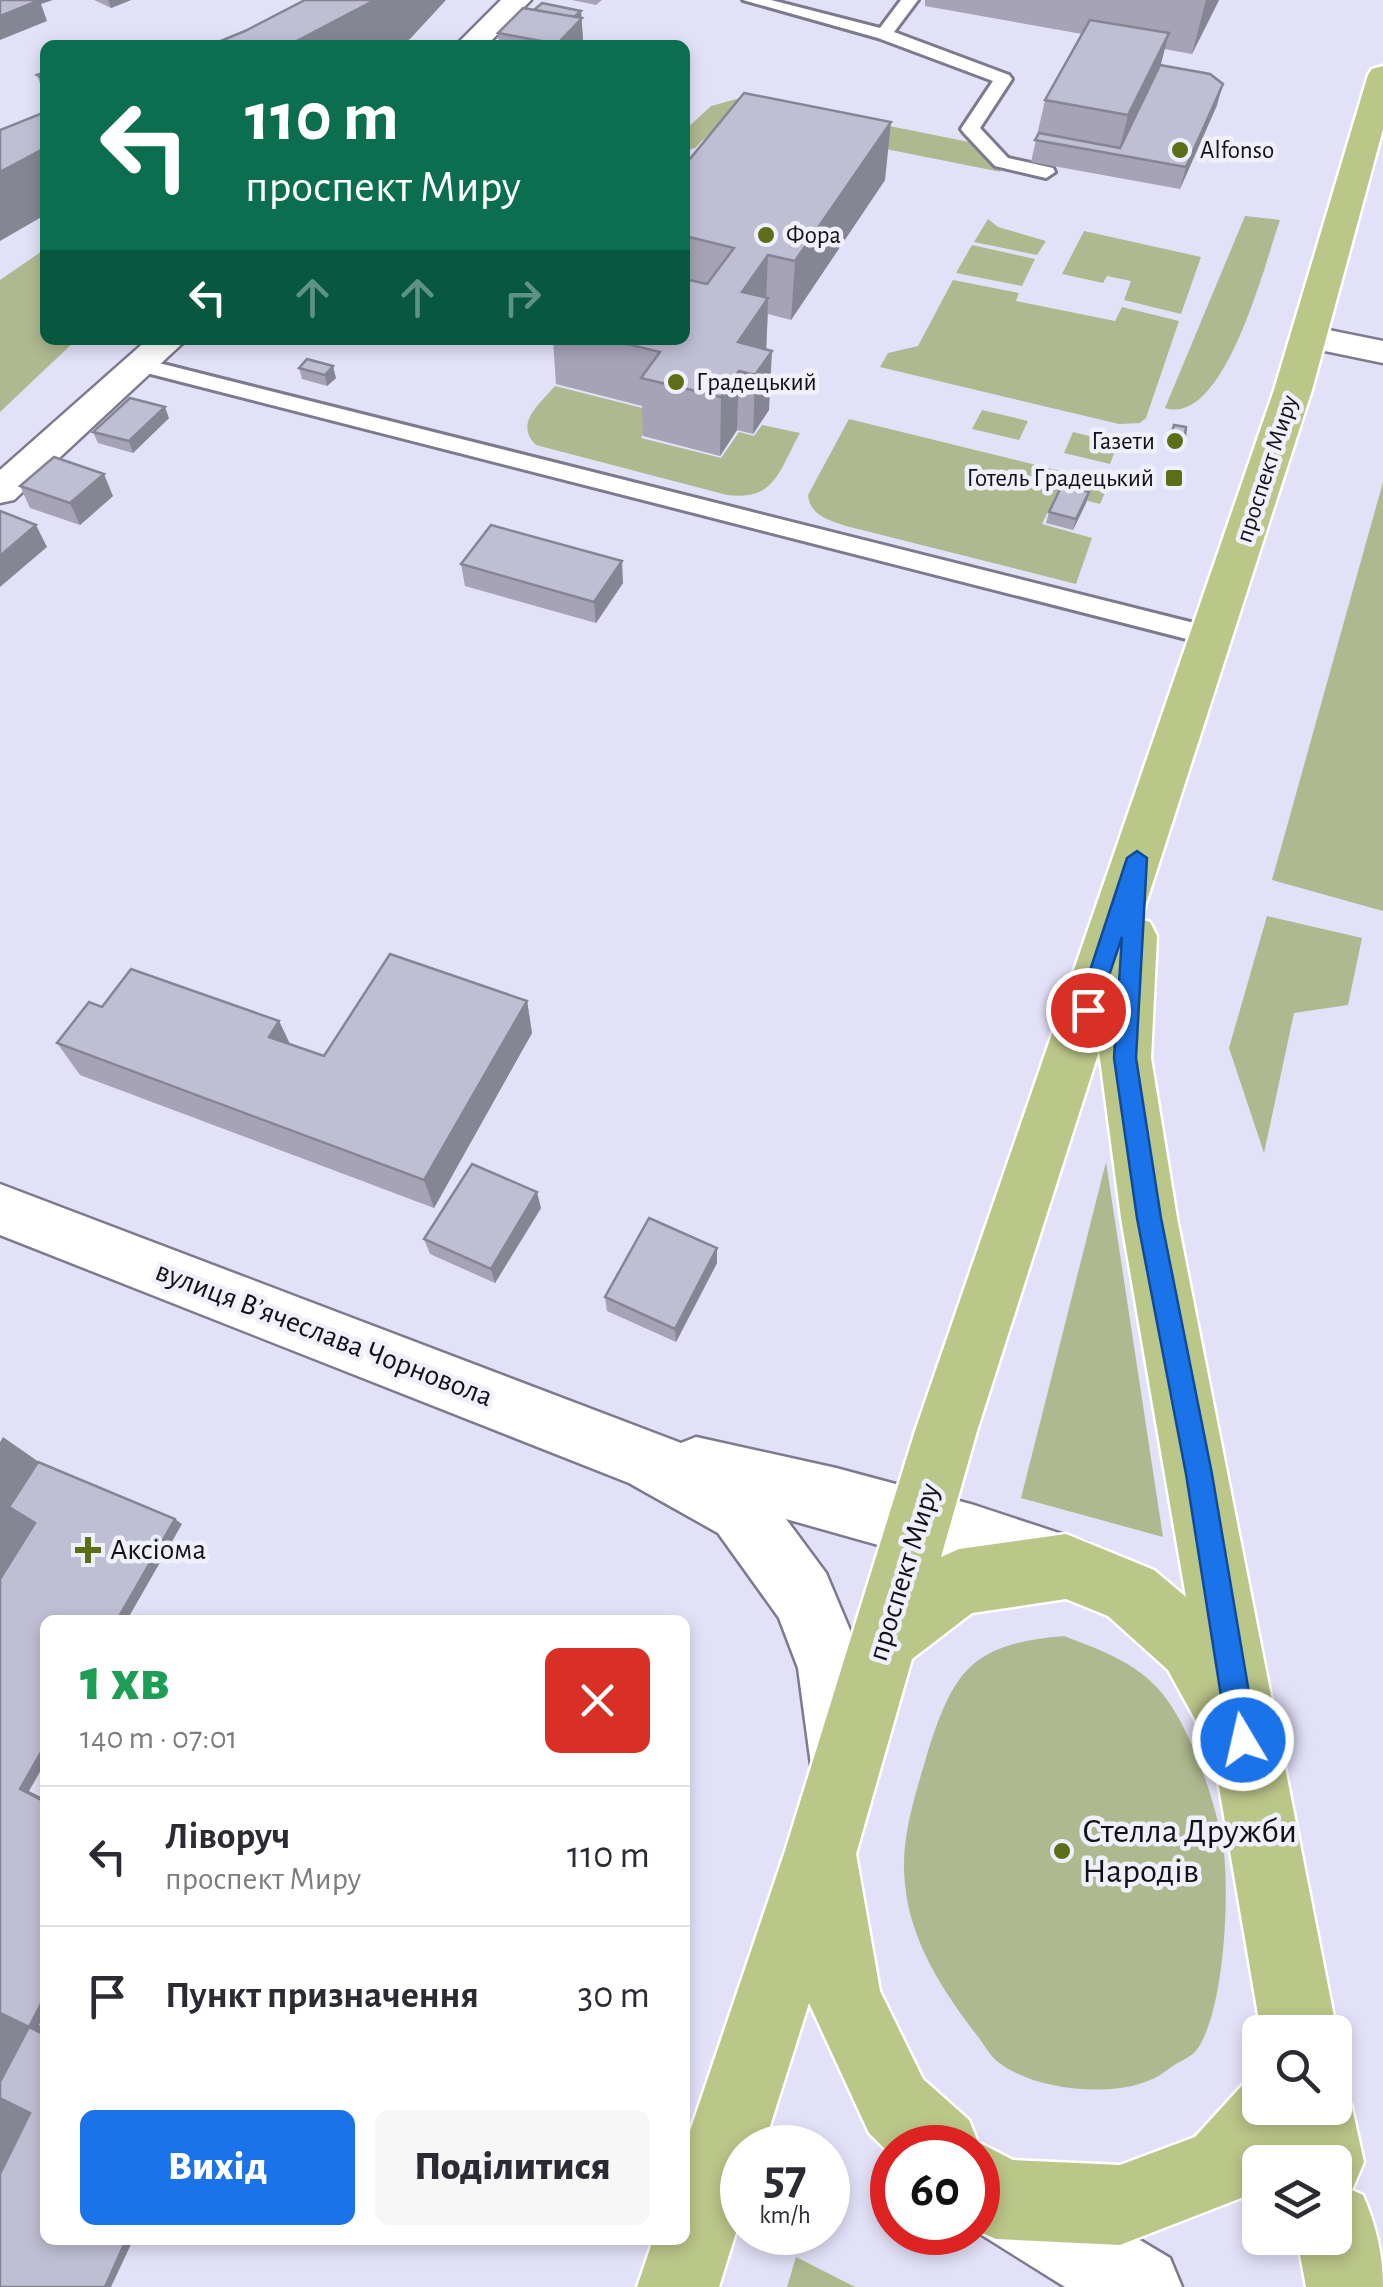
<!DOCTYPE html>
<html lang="uk">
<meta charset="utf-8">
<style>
:root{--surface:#fff;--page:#f7f7f7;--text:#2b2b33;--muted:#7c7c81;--line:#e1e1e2;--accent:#1a73e8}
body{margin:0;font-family:"Alegreya Sans",sans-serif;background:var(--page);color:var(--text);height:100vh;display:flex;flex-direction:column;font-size:38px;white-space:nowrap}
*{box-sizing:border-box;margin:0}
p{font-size:32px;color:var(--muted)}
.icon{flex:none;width:55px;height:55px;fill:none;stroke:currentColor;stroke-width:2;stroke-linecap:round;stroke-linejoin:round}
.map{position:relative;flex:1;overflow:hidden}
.panel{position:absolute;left:40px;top:1615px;width:650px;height:630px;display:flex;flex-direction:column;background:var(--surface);border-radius:15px;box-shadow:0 5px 15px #0003}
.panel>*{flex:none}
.banner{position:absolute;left:40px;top:40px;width:650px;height:305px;border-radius:15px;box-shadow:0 5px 15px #0003;background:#0b6e4f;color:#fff;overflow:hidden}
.buttons{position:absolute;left:1242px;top:2015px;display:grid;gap:20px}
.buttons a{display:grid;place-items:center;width:110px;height:110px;border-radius:15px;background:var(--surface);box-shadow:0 5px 15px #0003;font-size:50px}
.speed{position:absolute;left:720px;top:2125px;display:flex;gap:20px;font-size:50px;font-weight:700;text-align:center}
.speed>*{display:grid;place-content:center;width:130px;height:130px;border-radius:50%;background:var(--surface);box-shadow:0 5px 15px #0003;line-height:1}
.speed small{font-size:25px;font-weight:400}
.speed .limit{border:15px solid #d22;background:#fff;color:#111}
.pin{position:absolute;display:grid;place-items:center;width:85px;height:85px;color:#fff;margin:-42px;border:5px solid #fff;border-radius:50%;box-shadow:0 2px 10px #0007}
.me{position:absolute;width:110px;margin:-55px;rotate:351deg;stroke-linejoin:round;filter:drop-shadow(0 0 8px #0008)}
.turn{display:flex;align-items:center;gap:35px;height:210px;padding:0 40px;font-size:45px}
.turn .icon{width:130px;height:130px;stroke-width:2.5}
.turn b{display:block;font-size:70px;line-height:85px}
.lanes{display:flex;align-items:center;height:95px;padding:0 40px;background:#0003;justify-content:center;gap:50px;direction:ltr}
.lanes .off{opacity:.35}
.round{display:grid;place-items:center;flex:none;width:105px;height:105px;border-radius:15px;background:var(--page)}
.overview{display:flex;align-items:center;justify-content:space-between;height:170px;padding:0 40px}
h1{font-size:60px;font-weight:800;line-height:75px;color:#1e9e55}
.primary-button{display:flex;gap:20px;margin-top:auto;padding:20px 40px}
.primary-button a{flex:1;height:115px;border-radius:15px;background:var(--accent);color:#fff;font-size:40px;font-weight:800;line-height:115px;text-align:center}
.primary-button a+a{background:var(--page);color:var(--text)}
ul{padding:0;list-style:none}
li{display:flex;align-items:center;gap:30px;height:140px;padding:0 40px;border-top:2px solid var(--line)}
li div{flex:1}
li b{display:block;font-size:38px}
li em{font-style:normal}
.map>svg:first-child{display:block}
</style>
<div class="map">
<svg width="1383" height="2287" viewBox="0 0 1383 2287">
<rect width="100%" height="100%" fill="#e3e1f7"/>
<g fill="#afb990">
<polygon points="744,97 974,143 1001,172 726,117 695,148 685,151 685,130 711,106"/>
<path d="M1245 216 1280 220C1265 262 1225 427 1165 408Z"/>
<polygon points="988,219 998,227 1046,241 1037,255 974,242"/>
<polygon points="1084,231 1201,257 1181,314 1124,300 1131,281 1107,276 1103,283 1062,274"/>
<polygon points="972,245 1035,259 1022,286 956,273"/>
<polygon points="45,249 45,340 76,340 0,412 0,280"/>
<polygon points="953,280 1019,293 1016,301 1115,321 1122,307 1179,321 1146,418 1140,423 1119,424 880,367 888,353 918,346"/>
<path d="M555 386 658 412 641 438 721 458 739 432 754 436 762 425 800 433C779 470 776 501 727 495L536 445C514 423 539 405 555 386Z"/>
<polygon points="982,410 1028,421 1019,440 972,429"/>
<path d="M849 419 1109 483 1100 504 1057 493 1042 524 1092 538 1076 584 846 526C828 520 810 515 808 495Z"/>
<polygon points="1073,432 1118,443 1110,464 1064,453"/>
<polygon points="1383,482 1383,911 1272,880"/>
<polygon points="1267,916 1362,938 1348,1005 1294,1013 1264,1153 1229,1048"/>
<polygon points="1106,1162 1163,1537 1021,1498"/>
<path d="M1064 1636C1098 1649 1136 1662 1161 1692 1190 1726 1215 1800 1223 1845 1230 1890 1225 2016 1195 2052 1191 2056 1181 2061 1176 2064 1168 2069 1159 2077 1150 2080 1110 2098 1033 2090 998 2062 991 2057 985 2046 979 2038 945 1994 910 1942 905 1884 900 1841 914 1799 926 1758 953 1671 970 1644 1064 1636Z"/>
<polygon points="796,2257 855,2287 787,2287"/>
</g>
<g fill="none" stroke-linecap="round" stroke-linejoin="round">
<defs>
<g id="service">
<polygon points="743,0 771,0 880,28 901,0 918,0 894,32 1009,75 1012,79 980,128 1008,158 1053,168 1055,172 1046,178 995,166 964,133 961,129 993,81 878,38"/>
<polygon points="143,359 1210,627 1223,636 1210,645 135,370 132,365 135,360"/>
</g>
<g id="minor">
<polygon points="501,0 531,0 487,45 456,45"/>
<polygon points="147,340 186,340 14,500 0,503 0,470"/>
<polygon points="1003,2163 1031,2175 1170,2258 1182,2287 1065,2287 977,2232 978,2174"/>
</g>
<polygon id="tertiary" points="1309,326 1383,341 1383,363 1296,345 1291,337 1296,329"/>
<polygon id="secondary" points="0,1184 681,1443 696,1437 836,1468 974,1505 1089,1543 1098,1566 1089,1589 1066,1598 786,1519 826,1573 866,1668 881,1765 871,1790 846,1800 821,1790 811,1765 798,1668 779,1618 718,1533 629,1483 0,1235"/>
<path id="primary" d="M1383 66V129L1312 390 1141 919 1150 922 1157 936 1151 1058 1177 1218 1337 2032 1335 2037V2032H1261L1210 1734 1201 1730 1168 1670 1108 1616 1066 1599 972 1613 912 1659 856 1854 880 1991 923 2079 969 2120 978 2142 1013 2160 1120 2165 1195 2137 1247 2080 1260 2075V2108H1335V2078L1341 2080 1352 2108 1364 2162 1352 2190 1363 2195C1376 2225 1383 2254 1383 2287H1306L1297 2238H1335V2162H1285L1283 2157 1278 2162H1260V2183L1249 2195 1120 2245 996 2239 978 2231V2148H892V2156L869 2133 809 2003 763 2148H742V2213L719 2287H637L653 2240H685V2146L785 1851 915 1431 1274 390 1368 75 1372 69ZM1099 1051 1121 1218 1186 1597 1154 1570 1066 1534 959 1549 941 1557 977 1431Z"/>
</defs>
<use href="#service" stroke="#7c7a8d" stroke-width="6"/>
<use href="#minor" stroke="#7c7a8d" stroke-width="5"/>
<use href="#tertiary" stroke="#7c7a8d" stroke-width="5"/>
<use href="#secondary" stroke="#7c7a8d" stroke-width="5"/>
<use href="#primary" stroke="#fff" stroke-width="5"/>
<use href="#service" fill="#fff" fill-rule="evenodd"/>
<use href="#minor" fill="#fff" fill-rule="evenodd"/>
<use href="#tertiary" fill="#fff" fill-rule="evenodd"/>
<use href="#secondary" fill="#fff" fill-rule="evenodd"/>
<use href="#primary" fill="#bbc689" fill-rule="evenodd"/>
</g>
<g fill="#a5a3b5">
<polygon points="94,0 131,0 111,8"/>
<polygon points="572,0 602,0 596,5"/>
<polygon points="925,0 1219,0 1192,54 1164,49 1160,65 1217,105 1180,189 1031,162 1045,100 1082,34 925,6"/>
<polygon points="534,10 581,11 583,40 578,45 499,45 498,33"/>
<polygon points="45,72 45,88 41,86 37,75"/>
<polygon points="685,165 885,180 791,320 768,314 766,349 769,410 753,434 737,430 720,456 643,436 642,406 556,384 553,340 685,340"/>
<polygon points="299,368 336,378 327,386 302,379"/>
<polygon points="169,418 133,453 98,443 93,432"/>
<polygon points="1174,425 1186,427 1181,446 1168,444"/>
<polygon points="20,486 113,496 80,525 30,508"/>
<polygon points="1089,492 1086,503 1073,530 1046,523 1049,512"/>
<polygon points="461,564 623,583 596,623 465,586"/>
<polygon points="527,1001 532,1033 434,1208 80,1075 57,1043 102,1007 279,1021 290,1044 324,1056"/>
<polygon points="541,1208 495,1283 430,1254 424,1239"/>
<polygon points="717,1263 676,1342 607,1311 605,1297"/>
</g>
<g fill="#868594">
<polygon points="22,0 53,0 41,4 47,21 0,40 0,16"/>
<polygon points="108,0 131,0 111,8"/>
<polygon points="375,0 446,0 410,39 399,45 289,45"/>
<polygon points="1206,0 1219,0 1192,54"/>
<polygon points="581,11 583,40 578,45 557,45 573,18"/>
<polygon points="1169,33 1155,87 1118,155 1128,115"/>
<polygon points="1223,84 1217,105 1180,189 1186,167"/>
<polygon points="891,122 885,180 791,320 795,261"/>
<polygon points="45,148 45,215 0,241 0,172"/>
<polygon points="768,255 766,302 768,298 766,356 739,371 737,430 720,456 721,397 742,292"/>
<polygon points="772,351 769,410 753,434 755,375"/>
<polygon points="333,366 336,378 327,386 325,375"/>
<polygon points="165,407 169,418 133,453 129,441"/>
<polygon points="104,474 113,496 80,525 70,503"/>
<polygon points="1089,492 1086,503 1073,530 1076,519"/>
<polygon points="36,525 47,547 0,587 0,556"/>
<polygon points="622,561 623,583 596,623 594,602"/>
<polygon points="527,1001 532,1033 434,1208 424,1180"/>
<polygon points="279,1021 294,1053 269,1037"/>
<polygon points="537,1192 541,1208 495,1283 491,1269"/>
<polygon points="717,1248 717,1263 676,1342 675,1329"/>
<polygon points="3,1437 46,1467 44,1528 0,1598 0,1442"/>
<polygon points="175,1519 182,1524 127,1620 117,1620"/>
<polygon points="45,1745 45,1763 29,1791 45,1799 45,1802 20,1789"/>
<polygon points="45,1996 45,2013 39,2025 45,2028 41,2110 0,2192 0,2006"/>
<polygon points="126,2240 133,2240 111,2287 105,2287"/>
</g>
<g fill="#c0bed3" stroke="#868594" stroke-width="2.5">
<polygon points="0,0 40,0 0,16"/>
<polygon points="305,0 375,0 289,45 211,45 245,31"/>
<polygon points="542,3 581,11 574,17 534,10"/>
<polygon points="523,8 582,18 557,44 498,33"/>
<polygon points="1090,20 1169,33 1128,115 1045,100"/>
<polygon points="1160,65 1210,74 1223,84 1186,167 1035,140 1039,133 1120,148"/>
<polygon points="45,72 45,79 37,75"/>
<polygon points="744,93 891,122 795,261 768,255 742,292 768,298 738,342 772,351 755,375 739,371 721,397 641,378 660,352 611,340 685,340 685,279 707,284 734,248 685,236 685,165"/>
<polygon points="45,112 45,148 0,172 0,130"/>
<polygon points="307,359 333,366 325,375 299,368"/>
<polygon points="130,398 165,407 129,441 93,432"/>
<polygon points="1174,425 1186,427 1185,435 1172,432"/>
<polygon points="54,457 104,474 70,503 20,486"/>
<polygon points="1062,485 1089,492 1076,519 1049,512"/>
<polygon points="0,511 36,525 0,556"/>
<polygon points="491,525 622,561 594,602 461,564"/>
<polygon points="390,954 527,1001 424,1180 57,1043 89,1002 102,1007 131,969 279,1021 269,1037 324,1056"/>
<polygon points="472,1164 537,1192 491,1269 424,1239"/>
<polygon points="649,1218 717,1248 675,1329 605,1297"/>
<polygon points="38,1462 175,1519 117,1620 45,1620 45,1745 20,1789 45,1802 45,1996 29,2027 0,2013 0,1579 35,1523 9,1507"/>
<polygon points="29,2027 45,2035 45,2240 126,2240 105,2287 0,2287 0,2174 30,2113 0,2098 0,2082"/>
</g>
<polygon fill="#1a73e8" stroke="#114b97" stroke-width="2.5" points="1137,851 1147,858 1136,1058 1161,1218 1212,1474 1257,1740 1253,1750 1243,1754 1233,1750 1228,1740 1186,1474 1137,1218 1114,1058 1122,937 1095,1017 1080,1017 1077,1010 1127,858"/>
<g fill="#5e6d17" stroke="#f0effc" stroke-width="4">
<circle cx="1180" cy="150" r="10"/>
<circle cx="766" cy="235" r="10"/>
<circle cx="676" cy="382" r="10"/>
<circle cx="1175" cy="441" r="10"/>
<rect x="1164" y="468" width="20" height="20" rx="5"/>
<path d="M83 1535h10v10h10v10h-10v10h-10v-10h-10v-10h10z"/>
<circle cx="1062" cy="1851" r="10"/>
</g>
<g text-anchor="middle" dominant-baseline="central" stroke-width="9" stroke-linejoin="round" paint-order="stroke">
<g font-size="25" fill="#121118" stroke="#f0effc" text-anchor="start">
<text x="1200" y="150">Alfonso</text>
<text x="786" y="235">Фора</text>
<text x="696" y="382">Градецький</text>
<text x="1155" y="441" text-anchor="end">Газети</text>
<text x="1154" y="478" text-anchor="end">Готель Градецький</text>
</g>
<g font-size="25" fill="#121118" stroke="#f0effc">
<text transform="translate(1267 469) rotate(-72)">проспект Миру</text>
</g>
<g font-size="30" fill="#121118" stroke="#f0effc">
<text transform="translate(324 1334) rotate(21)">вулиця Вʼячеслава Чорновола</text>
<text transform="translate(904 1572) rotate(-73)">проспект Миру</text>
</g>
<g font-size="30" fill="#121118" stroke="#f0effc" text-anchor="start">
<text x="110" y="1550">Аксіома</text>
</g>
<g font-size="35" fill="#121118" stroke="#f0effc" text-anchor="start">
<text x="1082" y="1831">Стелла Дружби<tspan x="1082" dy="40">Народiв</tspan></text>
</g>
</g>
</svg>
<div class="buttons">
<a><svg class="icon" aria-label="search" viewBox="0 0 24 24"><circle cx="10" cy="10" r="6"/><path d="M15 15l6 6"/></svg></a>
<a><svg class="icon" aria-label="layers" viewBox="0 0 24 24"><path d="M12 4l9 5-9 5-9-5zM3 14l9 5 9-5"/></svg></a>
</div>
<div class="speed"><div>57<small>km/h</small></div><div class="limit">60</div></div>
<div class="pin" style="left:1088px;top:1010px;background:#d93025"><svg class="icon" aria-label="arrive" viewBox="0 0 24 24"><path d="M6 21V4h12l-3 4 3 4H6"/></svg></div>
<svg class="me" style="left:1243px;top:1740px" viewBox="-20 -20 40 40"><circle r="17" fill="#1a73e8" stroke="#fff" stroke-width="3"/><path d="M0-11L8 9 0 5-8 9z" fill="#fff"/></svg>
<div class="banner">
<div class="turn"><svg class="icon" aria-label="left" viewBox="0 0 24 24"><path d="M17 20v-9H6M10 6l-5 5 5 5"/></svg><div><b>110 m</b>проспект Миру</div></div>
<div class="lanes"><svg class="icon" aria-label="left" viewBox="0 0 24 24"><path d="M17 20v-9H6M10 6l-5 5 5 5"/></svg><svg class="icon off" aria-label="ahead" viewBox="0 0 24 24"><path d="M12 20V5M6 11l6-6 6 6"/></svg><svg class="icon off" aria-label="ahead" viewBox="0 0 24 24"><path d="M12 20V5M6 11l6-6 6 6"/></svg><svg class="icon off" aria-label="right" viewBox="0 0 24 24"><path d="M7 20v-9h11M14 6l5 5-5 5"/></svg></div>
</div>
<section class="panel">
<div class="overview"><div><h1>1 хв</h1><p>140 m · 07:01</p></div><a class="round" style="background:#d93025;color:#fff"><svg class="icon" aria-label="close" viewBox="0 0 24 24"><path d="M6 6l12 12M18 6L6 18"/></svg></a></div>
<ul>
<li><svg class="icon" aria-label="left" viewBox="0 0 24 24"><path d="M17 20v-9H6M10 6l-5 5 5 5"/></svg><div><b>Ліворуч</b><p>проспект Миру</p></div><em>110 m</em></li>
<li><svg class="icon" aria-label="arrive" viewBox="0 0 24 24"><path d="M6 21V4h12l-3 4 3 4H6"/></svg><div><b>Пункт призначення</b></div><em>30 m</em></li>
</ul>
<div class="primary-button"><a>Вихід</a><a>Поділитися</a></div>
</section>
</div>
